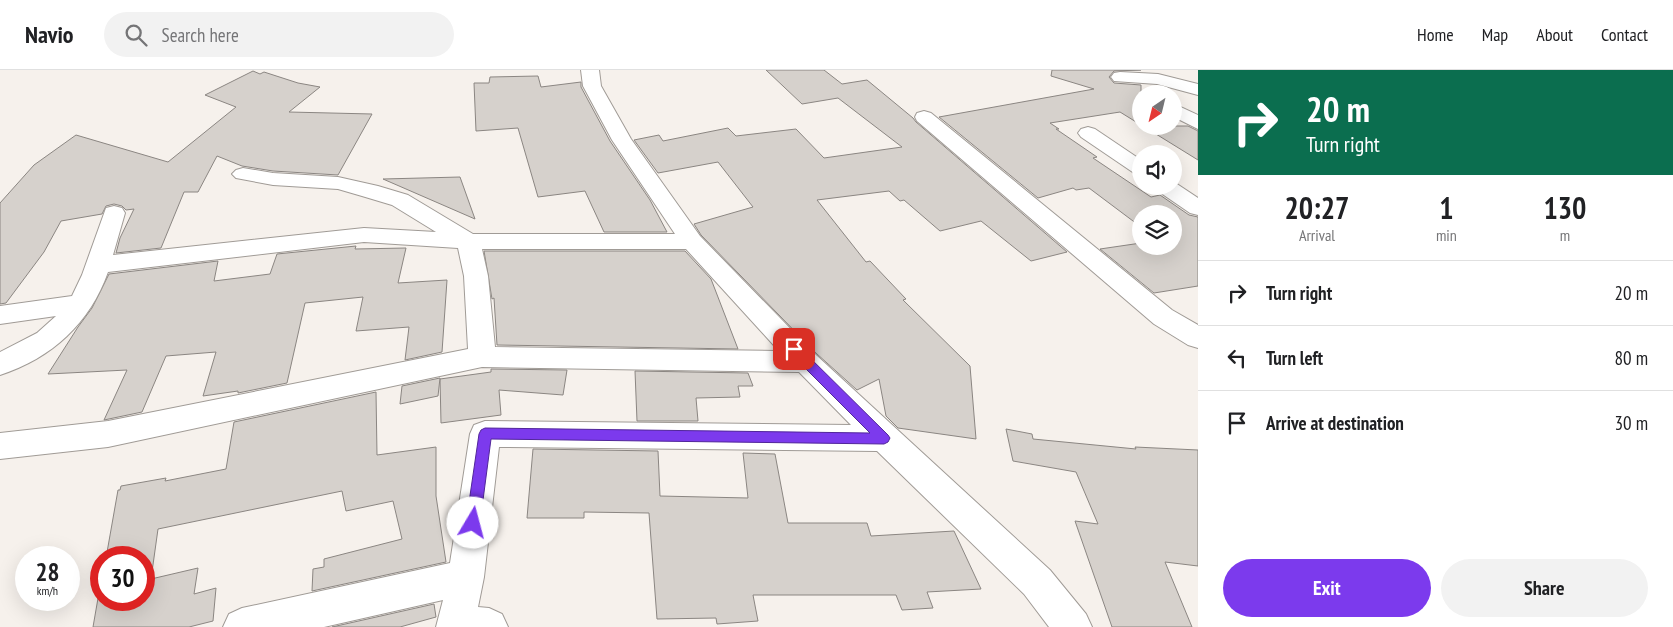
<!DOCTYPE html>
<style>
:root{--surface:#fff;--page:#f2f2f2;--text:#202124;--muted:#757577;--line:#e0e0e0;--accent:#7c3aed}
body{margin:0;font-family:"PT Sans Narrow",sans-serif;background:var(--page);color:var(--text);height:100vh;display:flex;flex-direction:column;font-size:19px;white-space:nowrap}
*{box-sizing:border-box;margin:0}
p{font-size:16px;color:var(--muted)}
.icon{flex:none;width:28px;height:28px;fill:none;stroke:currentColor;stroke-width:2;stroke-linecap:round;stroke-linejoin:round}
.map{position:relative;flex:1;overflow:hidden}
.panel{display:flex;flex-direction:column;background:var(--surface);width:475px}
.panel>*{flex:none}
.top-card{background:#0b6e4f;color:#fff;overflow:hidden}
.needle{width:32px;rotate:215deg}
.buttons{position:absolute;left:1132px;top:15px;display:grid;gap:10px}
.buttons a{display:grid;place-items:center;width:50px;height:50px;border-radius:50%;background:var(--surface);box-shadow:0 5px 20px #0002;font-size:25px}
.speed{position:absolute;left:15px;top:476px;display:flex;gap:10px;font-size:25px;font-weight:700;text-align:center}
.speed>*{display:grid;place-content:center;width:65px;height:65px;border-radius:50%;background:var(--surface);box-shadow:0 5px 20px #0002;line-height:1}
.speed small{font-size:12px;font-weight:400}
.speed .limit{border:8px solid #d22;background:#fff;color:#111}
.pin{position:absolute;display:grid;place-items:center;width:42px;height:42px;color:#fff;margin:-21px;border-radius:10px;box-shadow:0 2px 8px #0006}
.me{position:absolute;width:55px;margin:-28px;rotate:8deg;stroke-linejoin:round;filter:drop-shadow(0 0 4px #0008)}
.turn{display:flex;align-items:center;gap:18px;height:105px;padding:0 25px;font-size:22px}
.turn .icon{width:65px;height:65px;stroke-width:2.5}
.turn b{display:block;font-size:35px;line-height:42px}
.eta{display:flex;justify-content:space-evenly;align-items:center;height:85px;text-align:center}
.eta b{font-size:30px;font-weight:700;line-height:35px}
.cta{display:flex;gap:10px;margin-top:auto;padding:10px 25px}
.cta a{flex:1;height:58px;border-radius:30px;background:var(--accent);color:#fff;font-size:20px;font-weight:700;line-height:58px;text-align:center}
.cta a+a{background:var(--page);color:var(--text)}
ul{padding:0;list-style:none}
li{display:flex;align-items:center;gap:15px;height:65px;padding:0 25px;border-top:1px solid var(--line)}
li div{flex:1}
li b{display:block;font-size:19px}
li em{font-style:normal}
header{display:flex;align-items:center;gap:30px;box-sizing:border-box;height:70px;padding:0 25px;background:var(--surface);border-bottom:1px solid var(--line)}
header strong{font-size:24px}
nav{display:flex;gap:28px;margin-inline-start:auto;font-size:18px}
.search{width:350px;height:45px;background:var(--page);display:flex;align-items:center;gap:12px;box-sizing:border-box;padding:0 18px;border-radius:28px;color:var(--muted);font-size:19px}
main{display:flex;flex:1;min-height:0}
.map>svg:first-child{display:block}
</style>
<header>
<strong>Navio</strong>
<div class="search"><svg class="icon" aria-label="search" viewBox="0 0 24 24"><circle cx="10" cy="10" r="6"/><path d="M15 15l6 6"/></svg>Search here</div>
<nav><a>Home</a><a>Map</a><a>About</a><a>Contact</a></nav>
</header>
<main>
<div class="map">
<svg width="1198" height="557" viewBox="0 0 1198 557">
<rect width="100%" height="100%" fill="#f6f1ec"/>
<g fill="#d6d1cc" stroke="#8b8682">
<polygon points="766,0 824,0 842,14 867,10 913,48 916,52 1067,182 1031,191 981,151 940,161 904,130 900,131 889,121 817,130 866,192 870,191 906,229 903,230 970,296 976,369 898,358 886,346 879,309 857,320 817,284 701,165 694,154 753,137 718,92 658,103 634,70 659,65 663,71 728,58 736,66 796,59 824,88 902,77 838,28 802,34"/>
<polygon points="1052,0 1141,0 1114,1 1109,7 1114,13 1141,15 1141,55 1120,42 1050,53 1059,59 1056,59 1097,87 1093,88 1151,127 1160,125 1189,145 1198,147 1198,216 1154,223 1100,179 1141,173 1141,176 1174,176 1174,144 1141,144 1141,157 1089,118 1076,120 1073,118 1038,128 939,47 1094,19 1051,6"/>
<polygon points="253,1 260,4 264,2 298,13 320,17 289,42 372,44 338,105 273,101 242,96 217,86 198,122 184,122 161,178 116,183 120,168 134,139 126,140 122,136 114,134 106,136 102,144 61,151 44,182 6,233 0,234 0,133 34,95 76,65 168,92 236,37 205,25"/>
<polygon points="538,6 541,17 581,12 581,17 610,71 650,130 667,162 604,162 585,121 538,127 518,58 476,61 474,13 489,13 490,7"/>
<polygon points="1143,56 1188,56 1198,61 1198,90"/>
<polygon points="460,107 475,149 383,109"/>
<polygon points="356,176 355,179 406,178 398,213 447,210 442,282 405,290 409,257 356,261 363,227 305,233 287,313 238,323 238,321 203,326 216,282 166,286 142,342 104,350 127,300 48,304 78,257 92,238 109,204 218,191 214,211 270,204 277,184"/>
<polygon points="484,181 685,181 711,209 738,279 497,275 494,228 492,229"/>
<polygon points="491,299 567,300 563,325 499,320 501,345 441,353 440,309 491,302"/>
<polygon points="635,301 748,303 753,316 738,316 740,327 696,328 698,351 637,351"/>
<polygon points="440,308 438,326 400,334 402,316"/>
<polygon points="376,322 377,385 436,377 436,426 446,492 312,521 313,499 324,497 324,489 402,469 393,431 346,441 342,421 158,459 151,509 198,498 194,524 216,518 213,551 189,557 93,557 101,511 101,530 144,530 144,488 106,488 118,420 120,420 121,416 166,408 165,411 226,399 234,352"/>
<polygon points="1006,359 1032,364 1033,369 1136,379 1135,377 1198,380 1198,496 1165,492 1192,557 1112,557 1075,451 1098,454 1076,402 1013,391"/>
<polygon points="533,379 658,381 660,426 748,428 743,383 775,384 788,453 867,453 871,466 954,461 981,519 927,522 933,538 902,540 896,525 753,525 758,551 717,554 716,548 657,549 649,443 584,442 584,448 527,448"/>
<polygon points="434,534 436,547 400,557 332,557"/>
</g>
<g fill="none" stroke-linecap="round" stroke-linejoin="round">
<defs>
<g id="minor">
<path d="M581 0H599L601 16 631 69 700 166 816 285 1050 500 1086 544 1092 557H1049L1024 524 877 381 499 377 484 507 478 537 489 538 502 544 508 557H436L443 530 324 557H223L229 544 242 538 450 493 470 364 474 355 485 351 851 355 799 302 482 297 108 377 0 389V363L108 351 468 279 464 206 458 178 364 172 108 202C90 253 52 288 0 305V282L37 263 56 246 0 254V236L72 226 82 205 106 138 114 136 122 138 125 143 113 185 364 158 436 162 392 135 362 126 338 119 273 115 236 108 232 104 236 100 243 98 273 103 338 107 378 116 408 125 473 164H675L612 70 583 16ZM482 179H686L779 281 495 277 488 206Z"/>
<polygon points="1120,2 1158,4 1198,14 1198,25 1157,14 1114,11 1111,7 1114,3"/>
<polygon points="1174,34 1198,45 1198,59 1174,47"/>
<polygon points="924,41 931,43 1172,240 1198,255 1198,278 1188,275 1154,254 917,51 915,47 917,43"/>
<polygon points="1088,57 1095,59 1141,90 1141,105 1134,103 1081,67 1078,63 1081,59"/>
<polygon points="1174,112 1198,128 1198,145 1190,143 1158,121 1155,116 1174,116"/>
</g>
</defs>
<use href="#minor" stroke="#a09b96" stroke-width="2"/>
<use href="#minor" fill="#fff" fill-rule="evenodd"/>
</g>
<polygon fill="#7c3aed" stroke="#51269a" points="794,275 798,276 888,365 890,368 888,372 884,374 491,369 480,453 478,458 473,460 468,458 466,453 479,364 481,360 485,358 870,363 789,282 788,279"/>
</svg>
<div class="buttons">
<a><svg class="needle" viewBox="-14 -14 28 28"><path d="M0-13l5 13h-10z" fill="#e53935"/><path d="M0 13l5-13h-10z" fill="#757577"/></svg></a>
<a><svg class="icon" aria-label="sound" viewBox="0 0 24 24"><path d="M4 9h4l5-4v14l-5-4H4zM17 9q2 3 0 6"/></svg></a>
<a><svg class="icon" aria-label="layers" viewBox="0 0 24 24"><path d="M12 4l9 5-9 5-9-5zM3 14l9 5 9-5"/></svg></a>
</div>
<div class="speed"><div>28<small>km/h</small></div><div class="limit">30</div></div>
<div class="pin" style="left:794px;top:279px;background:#d93025"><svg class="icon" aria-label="arrive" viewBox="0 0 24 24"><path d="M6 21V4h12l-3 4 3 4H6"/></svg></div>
<svg class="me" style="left:473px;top:453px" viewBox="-20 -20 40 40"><circle r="19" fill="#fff"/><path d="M0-13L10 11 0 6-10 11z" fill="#7c3aed"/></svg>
</div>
<section class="panel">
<div class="top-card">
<div class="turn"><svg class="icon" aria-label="right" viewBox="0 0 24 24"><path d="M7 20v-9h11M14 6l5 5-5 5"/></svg><div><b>20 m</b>Turn right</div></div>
</div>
<div class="eta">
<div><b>20:27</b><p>Arrival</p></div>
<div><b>1</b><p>min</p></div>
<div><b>130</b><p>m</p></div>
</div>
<ul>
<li><svg class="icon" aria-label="right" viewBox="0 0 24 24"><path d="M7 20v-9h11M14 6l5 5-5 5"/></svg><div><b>Turn right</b></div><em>20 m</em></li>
<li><svg class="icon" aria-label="left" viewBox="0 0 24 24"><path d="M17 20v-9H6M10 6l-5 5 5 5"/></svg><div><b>Turn left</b></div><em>80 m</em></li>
<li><svg class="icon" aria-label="arrive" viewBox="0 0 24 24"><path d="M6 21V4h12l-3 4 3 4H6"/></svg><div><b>Arrive at destination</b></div><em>30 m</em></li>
</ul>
<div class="cta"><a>Exit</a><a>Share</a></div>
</section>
</main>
